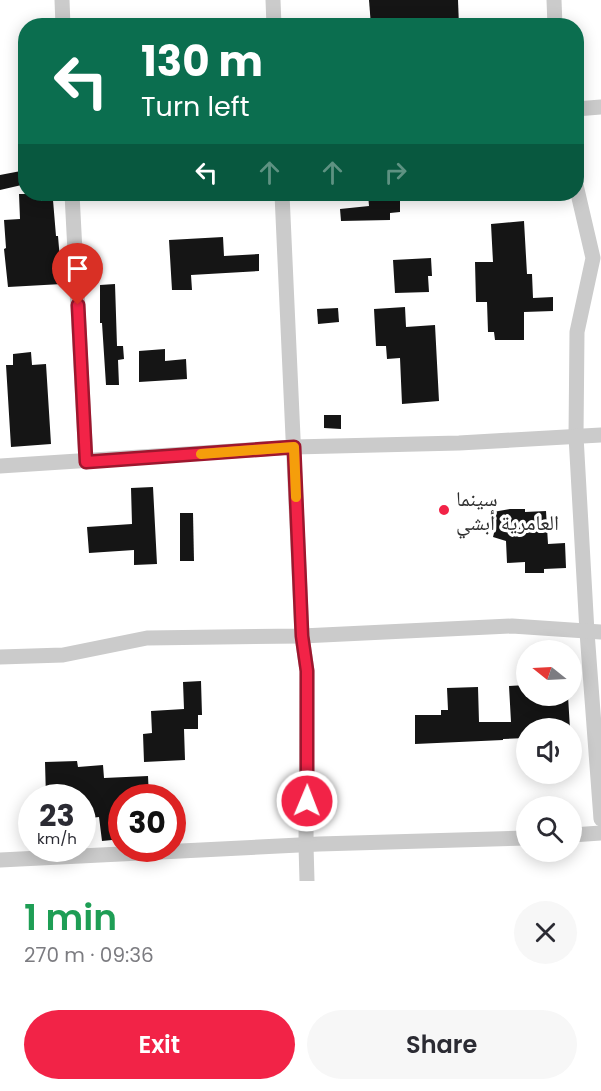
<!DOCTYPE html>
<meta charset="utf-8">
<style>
:root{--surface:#fff;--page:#f7f7f7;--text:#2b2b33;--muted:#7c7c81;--accent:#f22347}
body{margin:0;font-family:Poppins,"Noto Naskh Arabic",sans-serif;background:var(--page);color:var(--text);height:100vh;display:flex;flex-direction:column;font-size:22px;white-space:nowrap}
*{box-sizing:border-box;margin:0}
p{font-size:20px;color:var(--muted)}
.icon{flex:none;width:33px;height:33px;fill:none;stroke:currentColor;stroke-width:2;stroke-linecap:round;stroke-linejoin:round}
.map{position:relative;height:881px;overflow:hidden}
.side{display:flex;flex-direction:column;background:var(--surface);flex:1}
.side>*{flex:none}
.guide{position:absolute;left:18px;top:18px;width:566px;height:183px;border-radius:24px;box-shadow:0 3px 15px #0003;background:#0b6e4f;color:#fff;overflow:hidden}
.needle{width:39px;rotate:288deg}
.buttons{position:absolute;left:516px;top:640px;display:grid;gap:12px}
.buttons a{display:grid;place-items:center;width:66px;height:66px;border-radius:50%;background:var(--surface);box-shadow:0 3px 15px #0003;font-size:30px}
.speed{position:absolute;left:18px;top:784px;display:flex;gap:12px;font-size:30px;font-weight:700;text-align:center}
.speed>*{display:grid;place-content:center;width:78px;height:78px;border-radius:50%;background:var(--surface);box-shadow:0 3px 15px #0003;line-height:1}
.speed small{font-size:15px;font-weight:400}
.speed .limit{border:9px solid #d22;background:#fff;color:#111}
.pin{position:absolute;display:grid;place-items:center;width:51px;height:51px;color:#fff;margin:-62px -26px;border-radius:50% 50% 50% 0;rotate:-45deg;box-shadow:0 0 6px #0007}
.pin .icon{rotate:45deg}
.me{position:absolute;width:66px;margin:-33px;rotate:1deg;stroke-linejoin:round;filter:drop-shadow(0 0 4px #0008)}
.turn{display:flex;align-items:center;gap:21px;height:126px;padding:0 24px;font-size:27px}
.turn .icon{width:78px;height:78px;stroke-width:2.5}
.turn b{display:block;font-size:42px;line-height:51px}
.lanes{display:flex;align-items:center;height:57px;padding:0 24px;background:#0003;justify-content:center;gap:30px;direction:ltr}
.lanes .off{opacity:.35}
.round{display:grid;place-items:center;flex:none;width:63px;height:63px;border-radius:32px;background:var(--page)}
.head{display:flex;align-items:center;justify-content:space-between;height:102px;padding:0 24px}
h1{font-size:36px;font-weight:600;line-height:45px;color:#1e9e55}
.primary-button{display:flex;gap:12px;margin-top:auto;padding:12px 24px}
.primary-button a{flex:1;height:69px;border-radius:36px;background:var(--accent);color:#fff;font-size:24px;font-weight:600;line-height:69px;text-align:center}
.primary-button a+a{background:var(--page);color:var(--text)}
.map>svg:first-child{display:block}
</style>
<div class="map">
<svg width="601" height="881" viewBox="0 0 601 881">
<rect width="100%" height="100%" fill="#fff"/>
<g fill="#151515">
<polygon points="369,0 458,0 459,26 371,26"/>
<polygon points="26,170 26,184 0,190 0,175"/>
<polygon points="19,194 41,194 41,201 53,200 56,236 58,236 62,284 8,287 4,249 6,248 4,220 20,219"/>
<polygon points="368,194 400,194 400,212 390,213 390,220 341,221 340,209 369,206"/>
<polygon points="524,221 527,274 532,274 533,298 553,297 553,311 524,312 524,340 495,340 494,332 488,332 487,302 476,302 475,262 493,262 491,224"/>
<polygon points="223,237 224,256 259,254 259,271 191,275 192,290 172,290 169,240"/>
<polygon points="431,258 432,276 428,276 429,292 395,293 393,260"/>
<polygon points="115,284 117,346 123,346 124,359 118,360 119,385 106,385 102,323 100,323 100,285"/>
<polygon points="405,307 406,327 435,325 439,401 402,404 400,358 387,359 386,346 376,346 374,309"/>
<polygon points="338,308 339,322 318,324 317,309"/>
<polygon points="165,349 165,361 186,359 187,379 139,382 139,351"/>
<polygon points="31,352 32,365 46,364 51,444 11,447 6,365 13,365 13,354"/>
<polygon points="324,415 341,415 341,429 324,428"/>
<polygon points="153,487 157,564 134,565 134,550 89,553 87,527 132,524 131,488"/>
<polygon points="510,509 525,509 525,512 546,511 548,544 565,543 566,568 544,569 544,573 525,573 525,562 507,563 506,541 493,537 495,529 493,512"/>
<polygon points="180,513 193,513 194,561 180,561"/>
<polygon points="201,681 202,715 198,715 198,729 184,729 185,760 144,762 143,734 152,733 151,711 184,709 183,682"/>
<polygon points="526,685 526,696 568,696 570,729 526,729 526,738 503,739 503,740 415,744 415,715 441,715 441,710 448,710 447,688 478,687 479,722 511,722 509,686"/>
<polygon points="77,761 78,767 103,765 104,778 148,776 149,798 122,798 122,839 102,841 99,817 91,818 90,809 82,809 82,798 46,798 45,762"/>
</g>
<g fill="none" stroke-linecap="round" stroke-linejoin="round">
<g stroke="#cbcbcb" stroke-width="15">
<polyline points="62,0 63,26"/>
<polyline points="273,0 274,26"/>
<polyline points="554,0 555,26"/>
<polyline points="576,109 601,107"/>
<polyline points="576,185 593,258 577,332 576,436 587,632 601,819"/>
<polyline points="72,194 86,462"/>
<polyline points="0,466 294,447 459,443 601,435"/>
<polyline points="0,657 63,655 147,638 302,636 282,194"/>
<polyline points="572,835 601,833"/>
<polyline points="0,860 319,844 526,838"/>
<polyline points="307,881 306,845 307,671 302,636 512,626 601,632"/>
</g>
</g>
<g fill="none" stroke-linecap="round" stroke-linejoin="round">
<defs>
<polyline id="route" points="78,305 86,462 294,447 302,636 307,671 307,801"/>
</defs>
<use href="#route" stroke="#9d172e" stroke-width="15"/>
<use href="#route" stroke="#f22347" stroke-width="10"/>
<polyline stroke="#f59e0b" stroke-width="10" points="201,454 294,447 296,497"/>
</g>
<circle fill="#f22347" stroke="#fff" stroke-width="2" cx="444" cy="510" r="6"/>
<g text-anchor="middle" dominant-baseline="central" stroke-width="6" stroke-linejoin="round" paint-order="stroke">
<g font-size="21" fill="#2e2e2e" stroke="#fff" text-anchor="start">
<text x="456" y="498">سينما<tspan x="456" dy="24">العامرية أبشي</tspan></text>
</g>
</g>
</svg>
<div class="buttons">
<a><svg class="needle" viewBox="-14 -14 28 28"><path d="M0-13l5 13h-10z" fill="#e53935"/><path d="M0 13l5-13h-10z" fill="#7c7c81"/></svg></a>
<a><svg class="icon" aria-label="sound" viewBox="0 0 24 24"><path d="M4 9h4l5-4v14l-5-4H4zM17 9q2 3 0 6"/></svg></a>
<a><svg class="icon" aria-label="search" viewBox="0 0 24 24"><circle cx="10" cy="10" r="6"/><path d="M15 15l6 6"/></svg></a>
</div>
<div class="speed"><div>23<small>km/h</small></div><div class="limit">30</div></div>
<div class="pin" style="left:78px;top:305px;background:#d93025"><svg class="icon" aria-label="arrive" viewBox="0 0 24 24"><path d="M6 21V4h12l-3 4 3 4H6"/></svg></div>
<svg class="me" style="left:307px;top:801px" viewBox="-20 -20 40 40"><circle r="17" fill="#f22347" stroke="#fff" stroke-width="3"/><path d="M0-11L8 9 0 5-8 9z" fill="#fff"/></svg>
<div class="guide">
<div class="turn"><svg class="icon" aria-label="left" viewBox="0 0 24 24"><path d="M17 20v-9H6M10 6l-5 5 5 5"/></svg><div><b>130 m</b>Turn left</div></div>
<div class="lanes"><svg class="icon" aria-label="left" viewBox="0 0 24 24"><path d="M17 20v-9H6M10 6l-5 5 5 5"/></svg><svg class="icon off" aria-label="ahead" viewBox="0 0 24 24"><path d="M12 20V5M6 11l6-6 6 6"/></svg><svg class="icon off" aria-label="ahead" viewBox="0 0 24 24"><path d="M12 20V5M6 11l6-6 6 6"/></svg><svg class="icon off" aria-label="right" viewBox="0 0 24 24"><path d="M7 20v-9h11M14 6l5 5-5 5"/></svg></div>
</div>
</div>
<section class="side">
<div class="head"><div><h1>1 min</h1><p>270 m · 09:36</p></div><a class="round"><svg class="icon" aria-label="close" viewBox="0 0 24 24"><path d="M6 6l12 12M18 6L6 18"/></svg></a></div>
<div class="primary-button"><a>Exit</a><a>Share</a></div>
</section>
